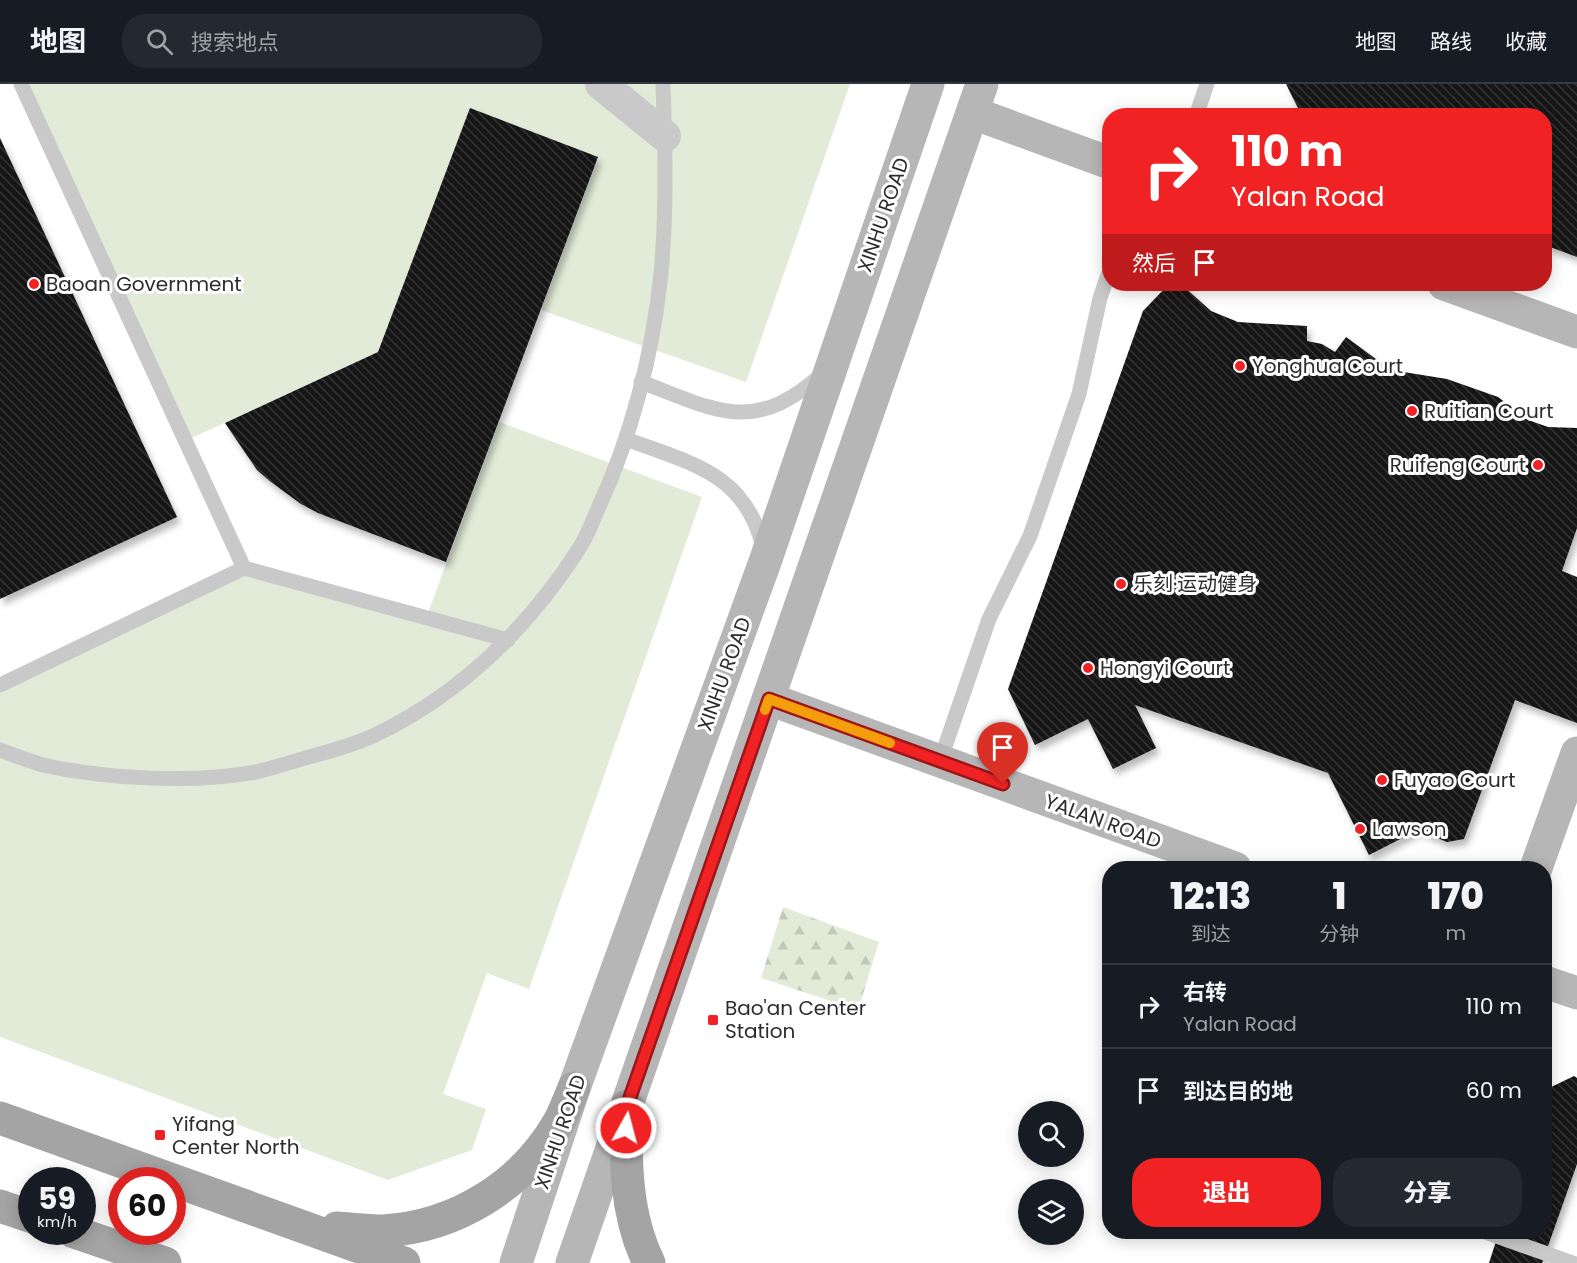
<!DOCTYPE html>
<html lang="zh">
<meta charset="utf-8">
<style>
:root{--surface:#171b24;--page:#242831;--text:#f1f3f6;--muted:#9ea1a6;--line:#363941;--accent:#f02224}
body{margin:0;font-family:Poppins,"Noto Sans SC",sans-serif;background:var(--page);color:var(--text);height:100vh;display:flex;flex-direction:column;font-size:22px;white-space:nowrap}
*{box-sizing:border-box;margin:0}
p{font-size:20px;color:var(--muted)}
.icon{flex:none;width:33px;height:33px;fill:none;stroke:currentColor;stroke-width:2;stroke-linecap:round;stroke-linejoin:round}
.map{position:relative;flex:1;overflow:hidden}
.sheet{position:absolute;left:1102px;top:777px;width:450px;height:378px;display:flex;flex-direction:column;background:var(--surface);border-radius:24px;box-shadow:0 3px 15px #0003}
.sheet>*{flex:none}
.hud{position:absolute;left:1102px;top:24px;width:450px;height:183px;border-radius:24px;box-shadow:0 3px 15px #0003;background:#f02224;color:#fff;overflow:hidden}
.buttons{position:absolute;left:1018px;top:1017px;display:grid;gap:12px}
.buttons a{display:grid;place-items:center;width:66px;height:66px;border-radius:50%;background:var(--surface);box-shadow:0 3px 15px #0003;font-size:30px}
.speed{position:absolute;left:18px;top:1083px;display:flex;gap:12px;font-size:30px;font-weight:700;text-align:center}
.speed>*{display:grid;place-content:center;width:78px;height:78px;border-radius:50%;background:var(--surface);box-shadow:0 3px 15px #0003;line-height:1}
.speed small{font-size:15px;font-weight:400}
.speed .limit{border:9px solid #d22;background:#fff;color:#111}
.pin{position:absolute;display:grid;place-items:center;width:51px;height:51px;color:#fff;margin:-62px -26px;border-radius:50% 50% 50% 0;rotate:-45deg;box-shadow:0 0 6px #0007}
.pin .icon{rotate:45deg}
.me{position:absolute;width:66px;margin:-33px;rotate:7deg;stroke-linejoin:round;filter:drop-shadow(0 0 4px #0008)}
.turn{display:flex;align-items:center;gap:21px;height:126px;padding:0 30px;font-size:27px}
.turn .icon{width:78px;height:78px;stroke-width:2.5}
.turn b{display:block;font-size:42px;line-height:51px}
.then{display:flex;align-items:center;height:57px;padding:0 30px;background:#0003;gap:12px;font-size:22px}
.eta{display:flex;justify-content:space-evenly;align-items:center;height:102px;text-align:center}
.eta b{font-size:36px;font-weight:800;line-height:42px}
.action{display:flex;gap:12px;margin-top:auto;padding:12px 30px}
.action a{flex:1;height:69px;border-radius:24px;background:var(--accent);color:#fff;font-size:24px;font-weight:800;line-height:69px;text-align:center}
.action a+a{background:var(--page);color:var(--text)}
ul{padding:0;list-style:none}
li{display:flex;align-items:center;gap:18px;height:84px;padding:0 30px;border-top:2px solid var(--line)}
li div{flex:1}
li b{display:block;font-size:22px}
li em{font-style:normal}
header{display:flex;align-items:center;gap:36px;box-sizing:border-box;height:84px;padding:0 30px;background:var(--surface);border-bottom:2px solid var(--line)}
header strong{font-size:28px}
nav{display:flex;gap:33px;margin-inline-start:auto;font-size:21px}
.search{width:420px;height:54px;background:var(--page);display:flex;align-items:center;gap:15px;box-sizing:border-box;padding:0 21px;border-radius:24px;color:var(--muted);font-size:22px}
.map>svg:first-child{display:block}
</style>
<header>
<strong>地图</strong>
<div class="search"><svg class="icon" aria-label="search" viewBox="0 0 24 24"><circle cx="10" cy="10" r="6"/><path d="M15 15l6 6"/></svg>搜索地点</div>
<nav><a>地图</a><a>路线</a><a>收藏</a></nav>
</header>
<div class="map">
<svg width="1577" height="1179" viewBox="0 0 1577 1179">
<defs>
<pattern id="forest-firs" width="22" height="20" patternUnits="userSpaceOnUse" patternTransform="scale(1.5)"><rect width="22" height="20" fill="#e1ebd8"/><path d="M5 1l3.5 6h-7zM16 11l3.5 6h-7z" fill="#c1caba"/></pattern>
<pattern id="building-back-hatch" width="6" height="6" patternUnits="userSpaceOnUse" patternTransform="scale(1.5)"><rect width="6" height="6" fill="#131313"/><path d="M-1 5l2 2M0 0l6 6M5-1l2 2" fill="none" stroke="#363636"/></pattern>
<filter id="shadow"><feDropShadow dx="3.5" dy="6" stdDeviation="3" flood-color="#0004"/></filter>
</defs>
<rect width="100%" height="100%" fill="#fff"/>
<polygon fill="url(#forest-firs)" points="783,823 879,858 858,926 761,894"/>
<g fill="#e1ebd8">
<polygon points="21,0 850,0 746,298 541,226 598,74 470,25 378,268 185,357"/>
<polygon points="499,338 702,413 529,905 487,889 443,1010 486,1025 472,1066 388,1096 0,953 0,601 244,484 426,534"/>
</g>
<g fill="url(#building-back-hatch)" filter="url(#shadow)">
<polygon points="1286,0 1577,0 1577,173 1545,161 1545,32 1302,32"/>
<polygon points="470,24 598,73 446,478 318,429 301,420 271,398 257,386 225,339 378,268"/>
<polygon points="0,54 177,433 0,515"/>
<polygon points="1169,200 1181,200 1211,227 1238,238 1307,242 1307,257 1322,260 1335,268 1346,253 1391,286 1447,295 1498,313 1528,336 1548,343 1577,344 1577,444 1562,487 1577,493 1577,639 1515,616 1464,755 1447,758 1418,746 1369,771 1328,689 1135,621 1156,664 1113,685 1088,635 1035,661 1008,605 1143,227"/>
<polygon points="1574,992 1577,994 1577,1080 1542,1179 1489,1179 1499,1148 1545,1148 1545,1006"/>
</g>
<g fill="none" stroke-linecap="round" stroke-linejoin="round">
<g stroke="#c9c9c9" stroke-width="15">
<polyline points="21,0 244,484 508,556"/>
<polyline points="1196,32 1207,0"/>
<path d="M641 298C716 326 753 352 822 290"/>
<path d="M626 355C689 379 745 388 763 463"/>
<polyline points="0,601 244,484"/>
<path d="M0 666C14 671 29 677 43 681 105 695 198 700 260 687 275 683 290 679 305 674 328 668 354 661 375 651 461 610 530 542 580 463 587 452 592 439 597 427 631 354 653 270 661 189 667 126 665 63 663 0"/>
<polyline points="940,677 989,535 1030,452 1079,310 1100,214 1110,185"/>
<polyline points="1485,1148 1573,1179"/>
</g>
<polyline stroke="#c9c9c9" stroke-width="32" points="601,0 665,52"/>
<g stroke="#b6b6b6" stroke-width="33">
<polyline points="973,29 1110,79"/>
<polyline points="1444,200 1577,248"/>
<polyline points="769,615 1235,784"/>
<polyline points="1536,784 1577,669"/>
<polyline points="1545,898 1577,909"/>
<polyline points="516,1179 574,1004 766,475 928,0"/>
<polyline points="572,1179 982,0"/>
</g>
<g stroke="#a4a4a4" stroke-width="33">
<path d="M627 1022C625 1075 625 1130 649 1179"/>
<polyline points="0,1034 404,1179"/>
<polyline points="0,1122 32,1133"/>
<path d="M337 1144C352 1145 368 1147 383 1147 456 1143 523 1101 559 1038 565 1027 569 1015 574 1004"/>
<polyline points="74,1148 165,1179"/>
</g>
</g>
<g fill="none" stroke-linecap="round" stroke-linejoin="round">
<defs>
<polyline id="route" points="626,1044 627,1022 769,615 1003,700"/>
</defs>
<use href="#route" stroke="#9c1617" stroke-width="15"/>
<use href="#route" stroke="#f02224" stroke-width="10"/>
<polyline stroke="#f59e0b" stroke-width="10" points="765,626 769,615 890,659"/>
</g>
<g fill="#f02224" stroke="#fff" stroke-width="2">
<circle cx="34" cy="200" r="6"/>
<circle cx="1240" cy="282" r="6"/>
<circle cx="1412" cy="327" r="6"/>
<circle cx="1538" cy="381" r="6"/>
<circle cx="1121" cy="500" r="6"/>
<circle cx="1088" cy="584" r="6"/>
<circle cx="1382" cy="696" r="6"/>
<circle cx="1360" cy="745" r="6"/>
<rect x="707" y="930" width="12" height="12" rx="3"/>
<rect x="154" y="1045" width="12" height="12" rx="3"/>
</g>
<g text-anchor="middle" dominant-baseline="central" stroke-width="6" stroke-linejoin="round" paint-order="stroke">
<g font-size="20" fill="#2c2c2c" stroke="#fff">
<text transform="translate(883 131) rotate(-71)">XINHU ROAD</text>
<text transform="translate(724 590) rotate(-70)">XINHU ROAD</text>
<text transform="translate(1103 737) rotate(20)">YALAN ROAD</text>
<text transform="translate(560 1048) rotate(-71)">XINHU ROAD</text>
</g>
<g font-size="20" fill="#2c2c2c" stroke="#fff" text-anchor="start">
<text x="46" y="200">Baoan Government</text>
<text x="1252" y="282">Yonghua Court</text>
<text x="1424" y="327">Ruitian Court</text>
<text x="1526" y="381" text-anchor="end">Ruifeng Court</text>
<text x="1133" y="500">乐刻·运动健身</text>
<text x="1100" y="584">Hongyi Court</text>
<text x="1394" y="696">Fuyao Court</text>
<text x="1372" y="745">Lawson</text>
<text x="725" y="924">Bao'an Center<tspan x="725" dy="23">Station</tspan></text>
<text x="172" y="1040">Yifang<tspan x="172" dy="23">Center North</tspan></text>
</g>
</g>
</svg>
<div class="buttons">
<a><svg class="icon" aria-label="search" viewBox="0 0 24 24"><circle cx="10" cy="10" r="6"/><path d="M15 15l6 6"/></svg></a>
<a><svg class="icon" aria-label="layers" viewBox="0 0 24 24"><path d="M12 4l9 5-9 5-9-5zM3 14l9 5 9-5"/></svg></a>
</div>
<div class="speed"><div>59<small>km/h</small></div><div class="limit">60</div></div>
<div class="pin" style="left:1003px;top:700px;background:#d93025"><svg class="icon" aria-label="arrive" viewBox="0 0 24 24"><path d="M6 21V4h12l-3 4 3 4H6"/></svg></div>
<svg class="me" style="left:626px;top:1044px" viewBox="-20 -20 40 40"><circle r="17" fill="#f02224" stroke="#fff" stroke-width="3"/><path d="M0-11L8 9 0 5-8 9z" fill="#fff"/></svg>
<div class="hud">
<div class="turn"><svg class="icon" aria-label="right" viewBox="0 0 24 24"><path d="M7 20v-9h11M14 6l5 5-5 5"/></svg><div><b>110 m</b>Yalan Road</div></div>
<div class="then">然后<svg class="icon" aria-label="arrive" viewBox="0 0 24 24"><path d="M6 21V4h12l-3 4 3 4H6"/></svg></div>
</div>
<section class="sheet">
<div class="eta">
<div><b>12:13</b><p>到达</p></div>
<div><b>1</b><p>分钟</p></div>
<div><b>170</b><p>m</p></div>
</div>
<ul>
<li><svg class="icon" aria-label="right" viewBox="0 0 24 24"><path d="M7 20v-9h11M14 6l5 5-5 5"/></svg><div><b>右转</b><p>Yalan Road</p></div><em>110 m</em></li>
<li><svg class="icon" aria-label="arrive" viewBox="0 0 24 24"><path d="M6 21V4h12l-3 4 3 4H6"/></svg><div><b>到达目的地</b></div><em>60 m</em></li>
</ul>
<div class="action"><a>退出</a><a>分享</a></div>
</section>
</div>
